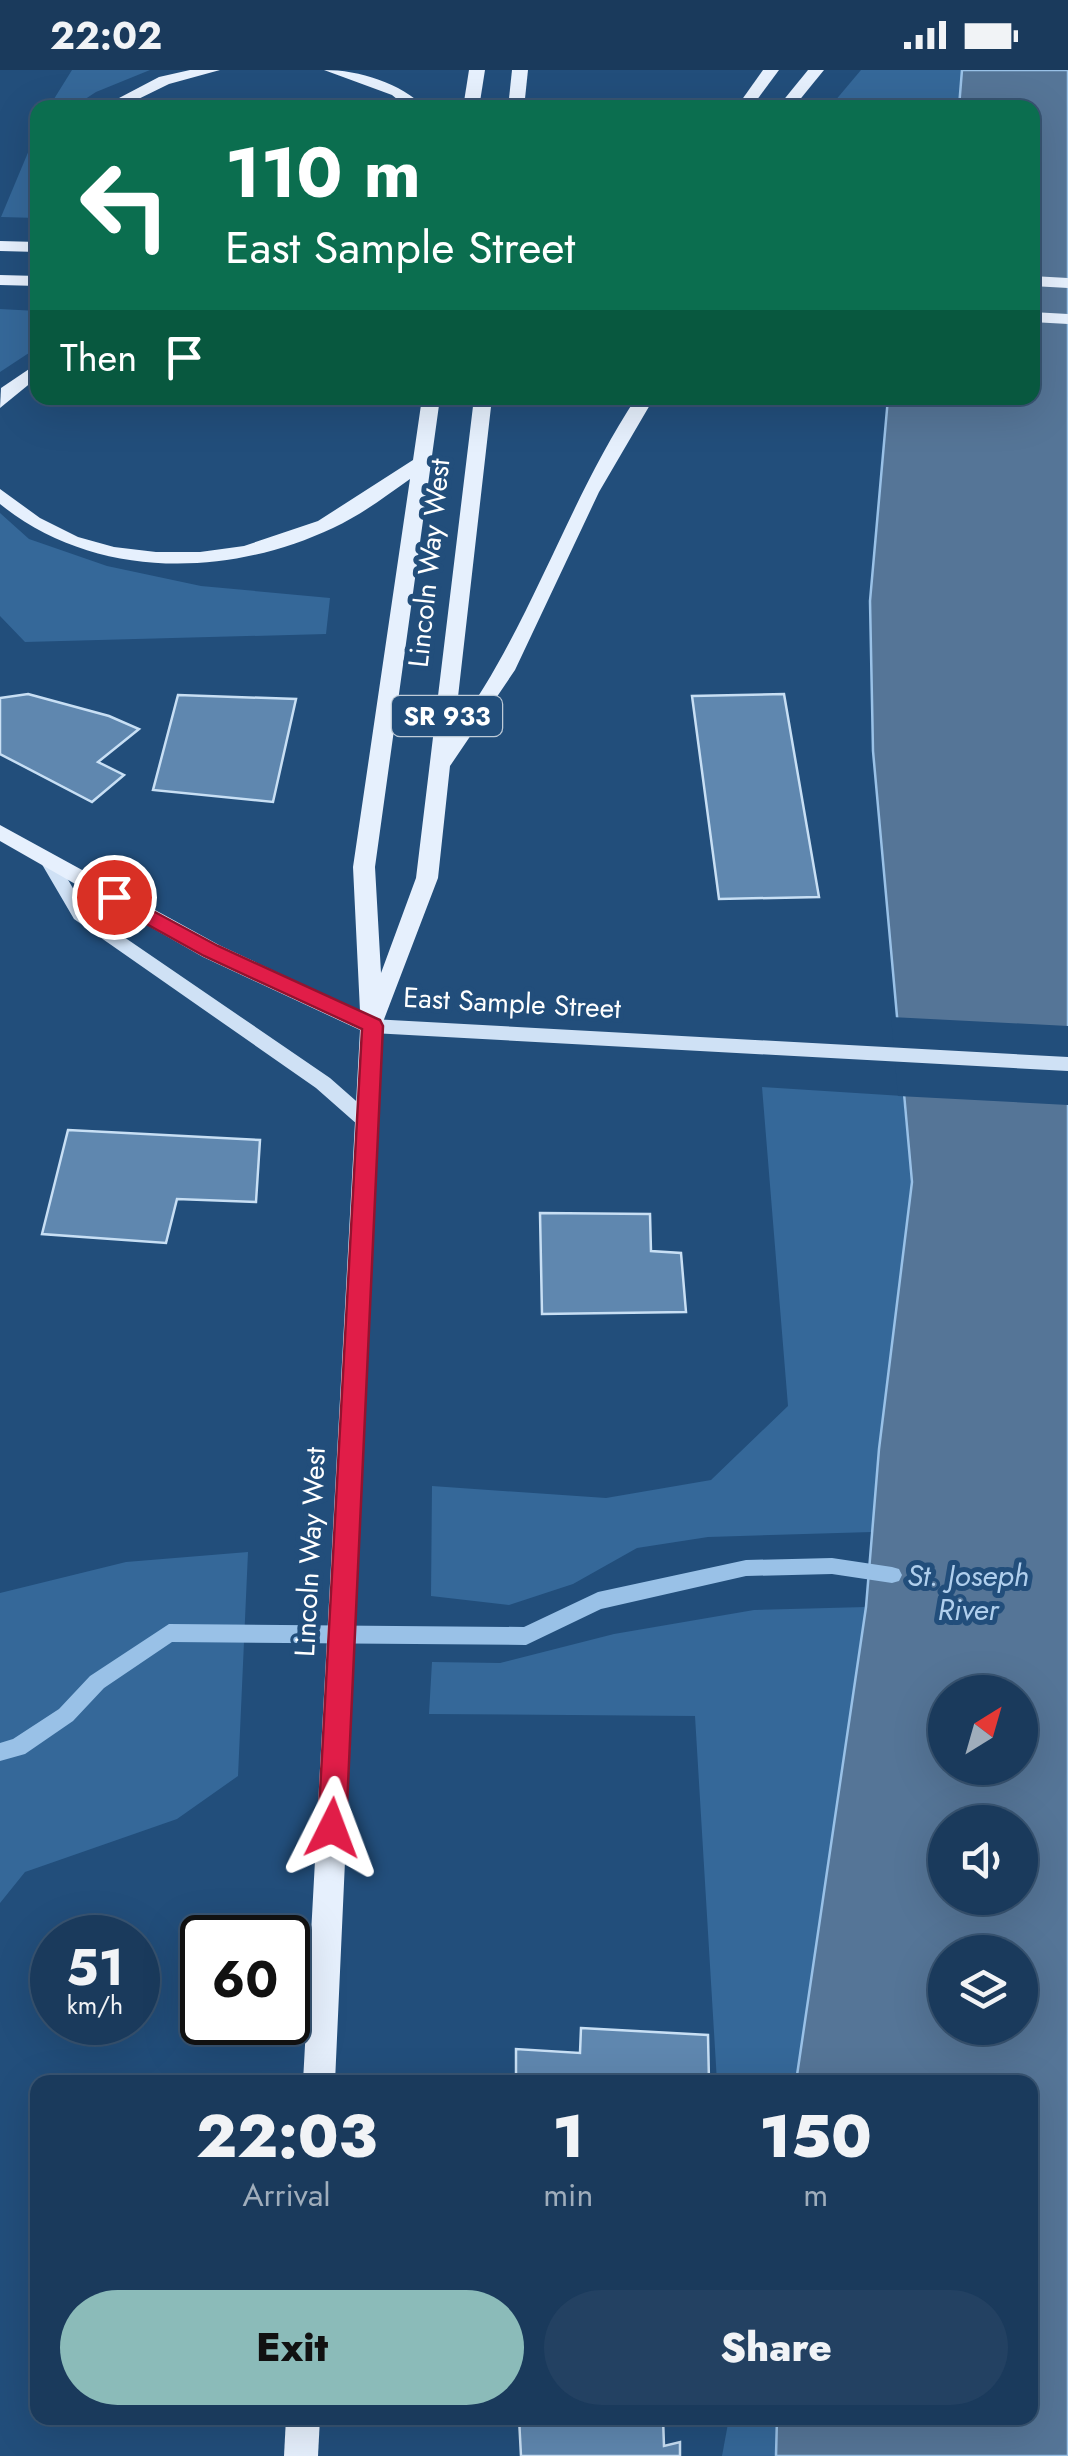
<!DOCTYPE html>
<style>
:root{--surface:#1a3a5c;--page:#234162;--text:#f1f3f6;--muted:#9fadbb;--line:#385472;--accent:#8bbbb9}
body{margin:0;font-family:Jost,sans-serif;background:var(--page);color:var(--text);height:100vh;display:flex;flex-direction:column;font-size:38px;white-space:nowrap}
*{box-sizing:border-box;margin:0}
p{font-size:32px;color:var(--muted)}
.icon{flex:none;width:55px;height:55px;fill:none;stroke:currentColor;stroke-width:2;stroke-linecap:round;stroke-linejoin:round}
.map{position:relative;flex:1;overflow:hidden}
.panel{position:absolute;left:30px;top:2005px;width:1008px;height:350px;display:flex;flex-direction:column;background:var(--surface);border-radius:20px;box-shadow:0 10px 40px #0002,0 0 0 2px var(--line)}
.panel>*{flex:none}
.banner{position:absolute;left:30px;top:30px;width:1010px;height:305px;border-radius:20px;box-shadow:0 10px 40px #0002,0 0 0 2px var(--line);background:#0b6e4f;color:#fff;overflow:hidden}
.needle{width:65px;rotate:37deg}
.fabs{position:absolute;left:928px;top:1605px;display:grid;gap:20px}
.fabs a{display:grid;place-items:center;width:110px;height:110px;border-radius:50%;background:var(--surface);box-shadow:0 10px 40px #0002,0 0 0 2px var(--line);font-size:50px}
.speed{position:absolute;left:30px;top:1845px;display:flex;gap:20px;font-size:50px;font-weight:700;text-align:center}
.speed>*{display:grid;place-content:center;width:130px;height:130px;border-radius:50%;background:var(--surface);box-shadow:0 10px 40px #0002,0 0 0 2px var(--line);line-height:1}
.speed small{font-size:25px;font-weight:400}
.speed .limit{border:5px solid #111;border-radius:15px;background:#fff;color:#111}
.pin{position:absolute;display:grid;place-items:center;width:85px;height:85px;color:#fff;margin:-42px;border:5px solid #fff;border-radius:50%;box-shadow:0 2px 10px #0007}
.me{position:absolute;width:110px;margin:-55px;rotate:3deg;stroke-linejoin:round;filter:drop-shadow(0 0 8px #0008)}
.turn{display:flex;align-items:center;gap:35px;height:210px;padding:0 30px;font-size:45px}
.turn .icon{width:130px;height:130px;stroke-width:2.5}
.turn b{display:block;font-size:70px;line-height:85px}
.then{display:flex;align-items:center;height:95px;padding:0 30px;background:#0003;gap:20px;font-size:38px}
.eta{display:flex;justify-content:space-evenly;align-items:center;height:170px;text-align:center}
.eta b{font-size:60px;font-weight:800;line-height:70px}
.button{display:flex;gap:20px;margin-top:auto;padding:20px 30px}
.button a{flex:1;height:115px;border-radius:60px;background:var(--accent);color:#111;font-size:40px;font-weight:800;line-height:115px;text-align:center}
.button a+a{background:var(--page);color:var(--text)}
.status{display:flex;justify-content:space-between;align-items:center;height:70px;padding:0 50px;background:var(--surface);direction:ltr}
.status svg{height:28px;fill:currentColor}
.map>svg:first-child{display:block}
</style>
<div class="status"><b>22:02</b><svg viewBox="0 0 49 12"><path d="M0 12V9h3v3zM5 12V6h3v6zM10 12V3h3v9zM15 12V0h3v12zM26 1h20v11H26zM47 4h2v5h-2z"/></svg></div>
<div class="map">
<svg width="1068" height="2386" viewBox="0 0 1068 2386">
<rect width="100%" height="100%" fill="#224e7b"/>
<g fill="#356899">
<polygon points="72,0 150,0 96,22 73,37 49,37"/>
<polygon points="861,0 962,0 959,37 829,38"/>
<polygon points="37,61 37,148 1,147"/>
<polygon points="0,239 37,241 38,277 0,302"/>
<polygon points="0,443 29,469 107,496 201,516 330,528 326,564 25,572 0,546"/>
<polygon points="762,1017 903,1026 912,1112 872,1462 708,1467 637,1478 573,1514 509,1535 431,1526 432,1416 606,1428 711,1410 788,1336"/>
<polygon points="248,1482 238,1706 177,1749 25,1802 0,1833 0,1523 126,1492"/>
<polygon points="866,1537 796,2012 717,2012 695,1646 429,1644 432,1592 500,1593 614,1564 754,1540"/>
<polygon points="729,2348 777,2348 776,2386 722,2386"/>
</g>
<path fill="#557597" stroke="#99c1e7" stroke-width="2.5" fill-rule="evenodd" d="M962 0H1068V2386H776L777 2348H1030V2012H796L866 1537 879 1379 912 1112 873 681 870 531 888 328H1032V38L959 37ZM945 1622H1020V1698H945ZM945 1752H1020V1828H945ZM945 1882H1020V1958H945Z"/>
<polygon fill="#224e7b" points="891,947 1068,956 1068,1035 898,1026"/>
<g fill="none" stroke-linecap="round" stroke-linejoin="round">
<polygon fill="#99c1e7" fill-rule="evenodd" points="832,1488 892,1497 899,1499 902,1505 899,1511 892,1513 832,1504 746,1506 601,1539 526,1575 172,1572 104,1618 73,1651 25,1684 0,1691 0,1673 13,1669 59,1639 90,1606 169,1554 524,1557 598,1522 746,1490"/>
</g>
<g fill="#5f87af" stroke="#c8dff4" stroke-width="2.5">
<polygon points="28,624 109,646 139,659 98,692 124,705 92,732 0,684 0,628"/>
<polygon points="784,624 819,827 719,829 692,626"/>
<polygon points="178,625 296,629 273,732 153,720"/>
<polygon points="68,1060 260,1070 256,1132 177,1129 166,1173 42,1164"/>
<polygon points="540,1143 650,1144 651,1181 681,1183 686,1242 542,1244"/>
<polygon points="581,1958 708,1965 709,2012 516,2012 516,1979 580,1983"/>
<polygon points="519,2348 663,2348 664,2376 680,2372 680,2386 521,2386"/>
</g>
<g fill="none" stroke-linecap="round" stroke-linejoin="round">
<g fill="#cfe1f5" fill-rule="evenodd">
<polygon points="49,785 55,787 86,841 330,1008 372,1045 375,1050 372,1055 358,1055 316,1018 74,849 40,791"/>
<polygon points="372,949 1068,987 1068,1001 372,963 363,956"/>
</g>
<g fill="#e6f0fd" fill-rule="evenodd">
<polygon points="190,0 220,0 169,14 120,38 100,38 159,7"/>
<path d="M324 0C360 0 400 13 426 38H408L392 25Z"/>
<polygon points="469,0 485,0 479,38 463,38"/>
<polygon points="512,0 528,0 524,38 508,38"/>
<polygon points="763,0 779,0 751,38 736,38"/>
<polygon points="808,0 824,0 793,38 777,38"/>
<polygon points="0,171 38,172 38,182 0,181"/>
<polygon points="0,205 38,206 38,216 0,215"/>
<polygon points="1032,206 1068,208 1068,218 1032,216"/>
<polygon points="1032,242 1068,244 1068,254 1032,252"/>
<polygon points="38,293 38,307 0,338 1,318"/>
<path d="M422 328H440L375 797 381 903 416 808 474 328H492L454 662C530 559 566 434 636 328H654L599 422 515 600 450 696 438 808 383 952 335 2012H303L360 960 203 887 0 771V755L219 875 360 941 353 797 410 409C386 426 361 445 333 458 227 508 94 510 0 434V419L40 448 78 467 114 477 156 482H200L244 476 318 451 413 390Z"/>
<polygon points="286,2348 320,2348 318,2386 284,2386"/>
</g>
</g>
<polygon fill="#e11d48" stroke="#92132f" stroke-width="2.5" points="114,820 218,876 380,950 383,956 346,1758 342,1767 332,1770 322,1767 318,1758 362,959 204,886 107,832 104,827"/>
<g text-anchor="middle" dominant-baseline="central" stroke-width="10" stroke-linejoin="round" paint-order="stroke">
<rect fill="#224e7b" stroke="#bdcad7" stroke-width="2.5" x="392" y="626" width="110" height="40" rx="8"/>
<g font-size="25" font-weight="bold" fill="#fff">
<text x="447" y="646">SR 933</text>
</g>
<g font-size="28" fill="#fff" stroke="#224e7b">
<text transform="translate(429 493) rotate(-84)">Lincoln Way West</text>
<text transform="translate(512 933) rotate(3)">East Sample Street</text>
<text transform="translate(310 1482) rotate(-87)">Lincoln Way West</text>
</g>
<g font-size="30" font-style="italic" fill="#b0cfed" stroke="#224e7b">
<text x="968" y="1505">St. Joseph<tspan x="968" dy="34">River</tspan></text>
</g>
</g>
</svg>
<div class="fabs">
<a><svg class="needle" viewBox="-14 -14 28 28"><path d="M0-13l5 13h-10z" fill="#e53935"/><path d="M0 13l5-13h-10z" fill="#9fadbb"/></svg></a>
<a><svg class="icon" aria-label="sound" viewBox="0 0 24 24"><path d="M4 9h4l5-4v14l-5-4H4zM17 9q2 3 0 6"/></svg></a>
<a><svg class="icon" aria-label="layers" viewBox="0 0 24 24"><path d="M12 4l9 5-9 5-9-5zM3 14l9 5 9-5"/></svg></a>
</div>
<div class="speed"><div>51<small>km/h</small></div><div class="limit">60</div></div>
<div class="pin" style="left:114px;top:827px;background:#d93025"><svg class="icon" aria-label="arrive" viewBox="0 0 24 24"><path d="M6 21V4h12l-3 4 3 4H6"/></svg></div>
<svg class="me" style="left:332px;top:1758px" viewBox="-20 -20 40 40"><path d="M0-17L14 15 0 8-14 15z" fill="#e11d48" stroke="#fff" stroke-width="4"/></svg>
<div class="banner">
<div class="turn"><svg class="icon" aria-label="left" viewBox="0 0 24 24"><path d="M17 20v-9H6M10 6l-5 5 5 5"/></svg><div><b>110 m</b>East Sample Street</div></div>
<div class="then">Then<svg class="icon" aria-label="arrive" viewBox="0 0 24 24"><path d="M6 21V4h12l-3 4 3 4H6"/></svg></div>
</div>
<section class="panel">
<div class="eta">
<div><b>22:03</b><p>Arrival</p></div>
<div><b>1</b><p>min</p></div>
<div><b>150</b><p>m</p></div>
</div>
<div class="button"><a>Exit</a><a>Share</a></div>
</section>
</div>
